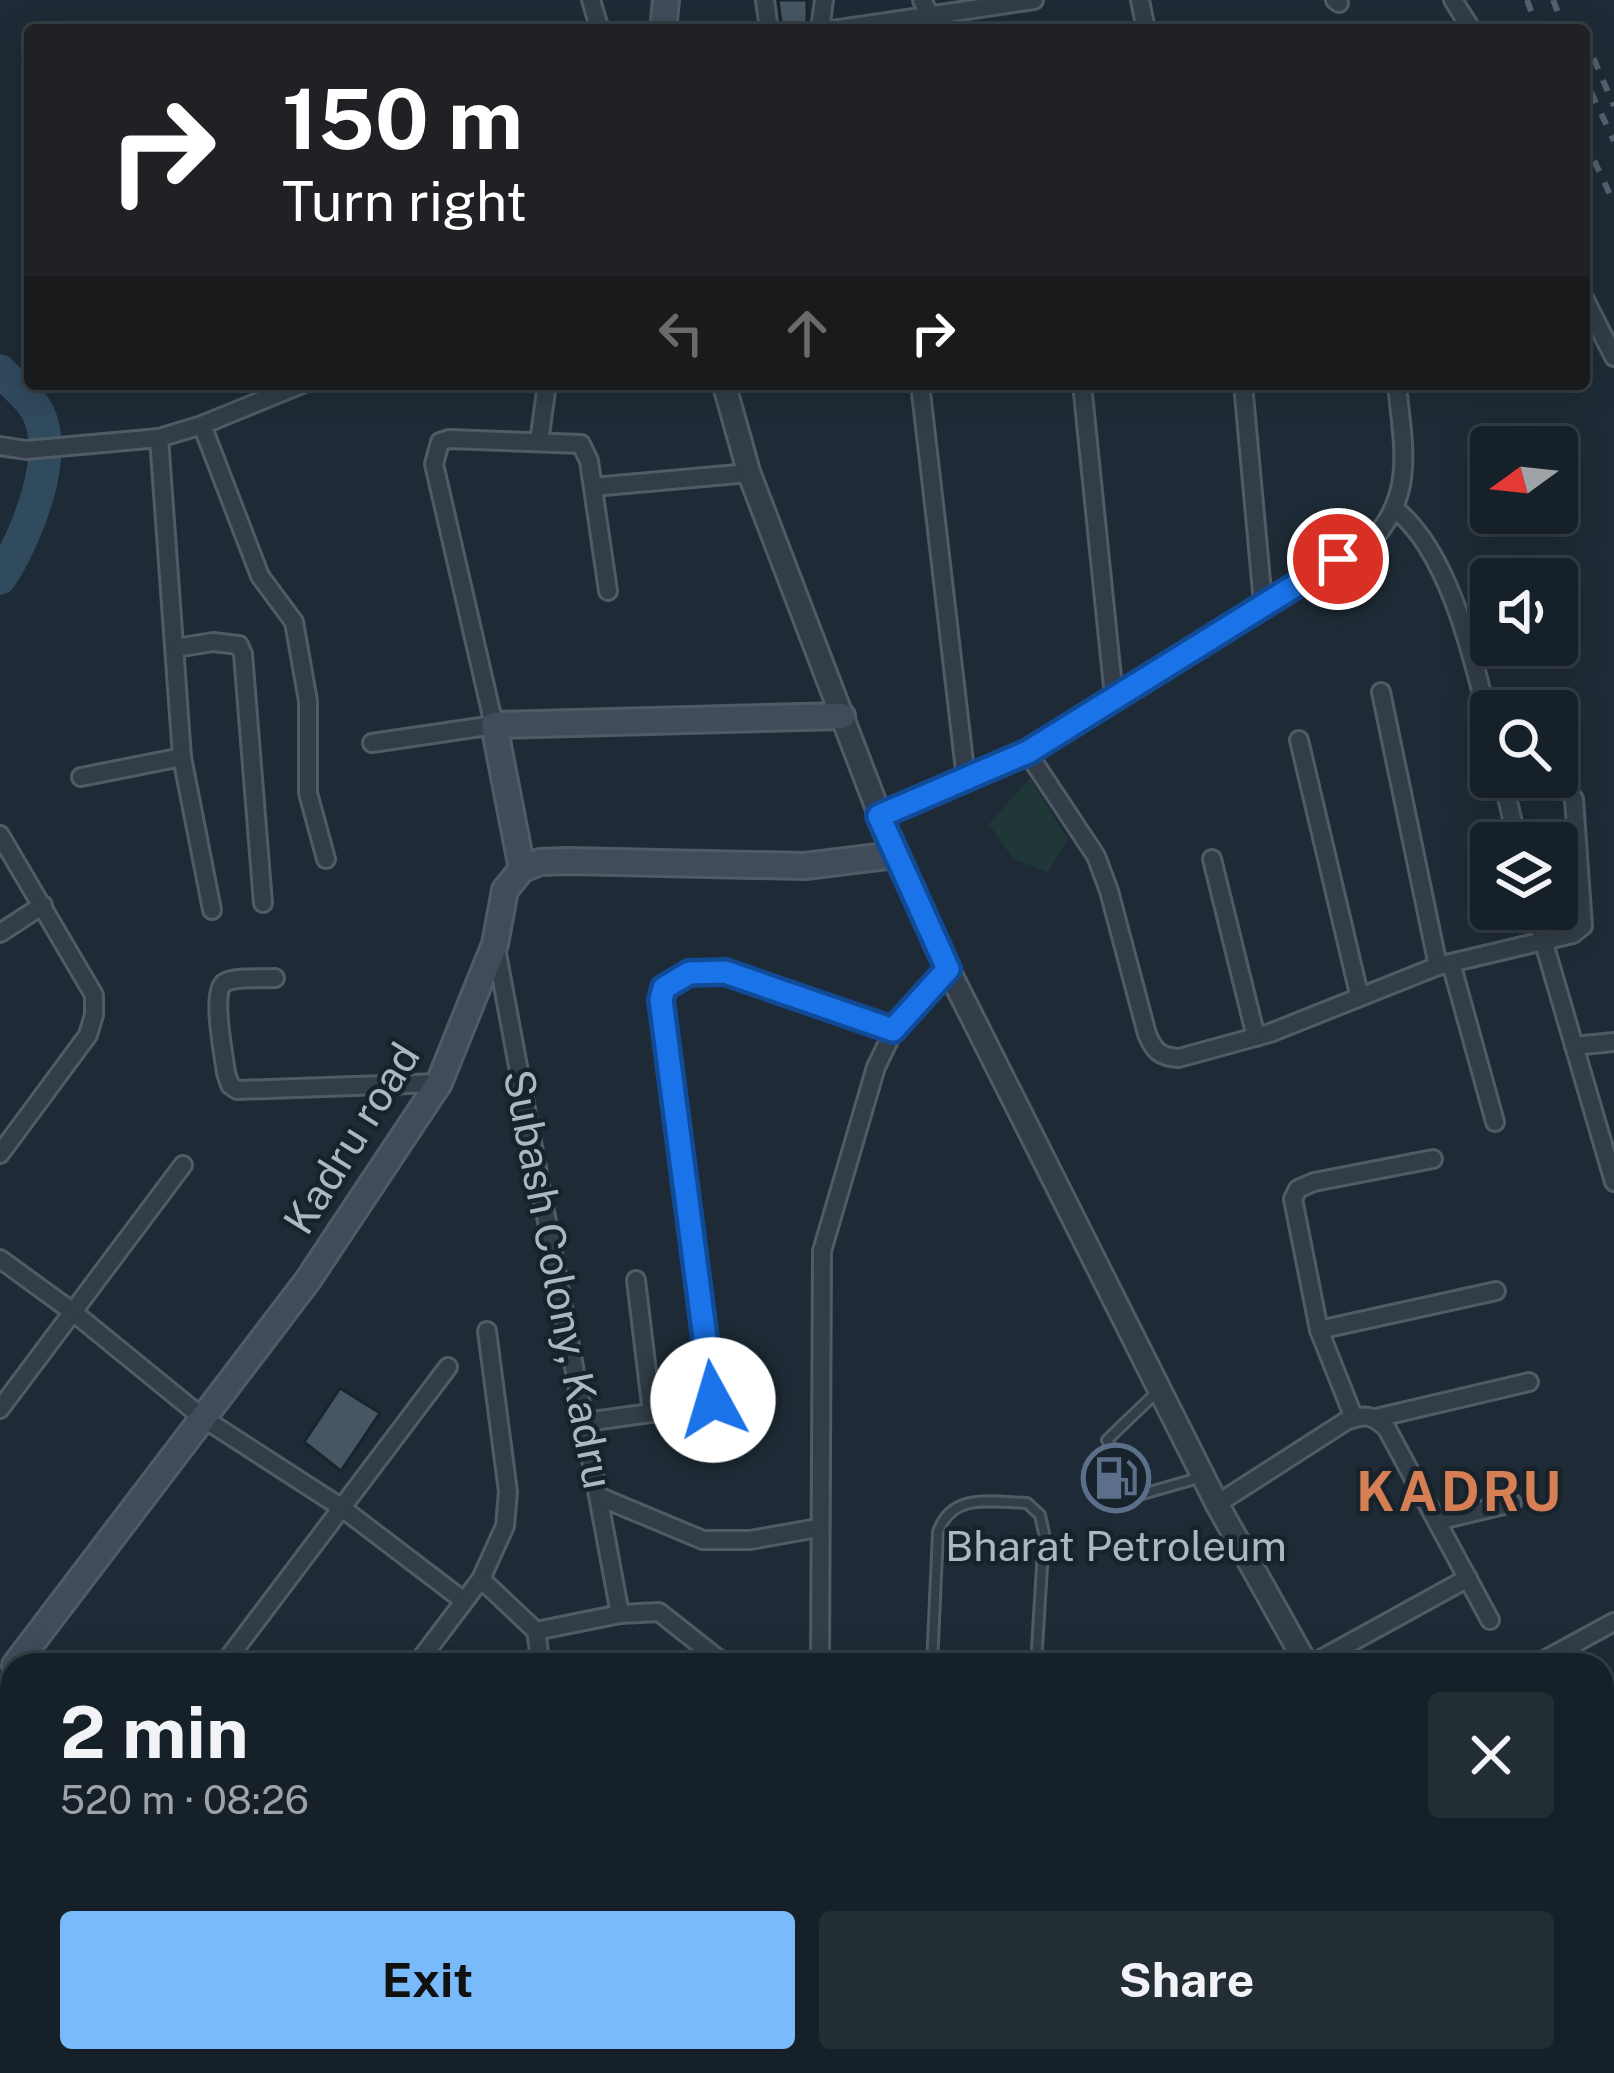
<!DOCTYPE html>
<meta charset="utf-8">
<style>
:root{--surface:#162028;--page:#232d34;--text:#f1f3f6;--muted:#9ea3a8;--line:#353e45;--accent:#79bafb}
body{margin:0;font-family:"Public Sans",sans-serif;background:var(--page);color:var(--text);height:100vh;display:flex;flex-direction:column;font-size:45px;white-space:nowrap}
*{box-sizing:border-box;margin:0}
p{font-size:39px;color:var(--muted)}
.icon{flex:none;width:66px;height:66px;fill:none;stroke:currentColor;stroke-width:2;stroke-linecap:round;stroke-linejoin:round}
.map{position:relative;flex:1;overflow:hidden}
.details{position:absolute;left:0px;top:1653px;width:1614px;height:420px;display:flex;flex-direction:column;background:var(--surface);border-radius:36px 36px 0 0;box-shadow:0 6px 30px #0003,0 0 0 3px var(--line)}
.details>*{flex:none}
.hud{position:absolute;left:24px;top:24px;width:1566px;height:366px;border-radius:12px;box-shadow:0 6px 30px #0003,0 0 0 3px var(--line);background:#202124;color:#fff;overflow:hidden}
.needle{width:78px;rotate:255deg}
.buttons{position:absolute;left:1470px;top:426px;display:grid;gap:24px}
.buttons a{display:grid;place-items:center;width:108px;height:108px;border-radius:12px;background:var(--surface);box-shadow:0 6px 30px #0003,0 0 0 3px var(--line);font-size:60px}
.pin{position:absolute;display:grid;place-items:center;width:102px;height:102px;color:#fff;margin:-51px;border:6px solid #fff;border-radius:50%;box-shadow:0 3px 12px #0007}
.me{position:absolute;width:132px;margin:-66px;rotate:354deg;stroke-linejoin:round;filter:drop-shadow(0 0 9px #0008)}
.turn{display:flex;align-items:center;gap:42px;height:252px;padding:0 60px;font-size:54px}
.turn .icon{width:156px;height:156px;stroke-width:2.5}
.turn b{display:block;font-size:84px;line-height:102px}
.lanes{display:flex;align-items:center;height:114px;padding:0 60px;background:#0003;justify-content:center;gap:60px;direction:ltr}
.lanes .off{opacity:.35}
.round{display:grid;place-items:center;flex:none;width:126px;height:126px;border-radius:12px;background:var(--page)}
.head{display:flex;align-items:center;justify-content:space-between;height:204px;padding:0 60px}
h1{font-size:72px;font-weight:700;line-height:90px}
.action{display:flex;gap:24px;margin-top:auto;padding:24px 60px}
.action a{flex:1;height:138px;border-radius:12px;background:var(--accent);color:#111;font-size:48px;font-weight:700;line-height:138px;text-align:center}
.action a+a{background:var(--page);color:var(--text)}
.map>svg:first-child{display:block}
</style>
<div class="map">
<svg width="1614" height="2073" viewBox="0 0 1614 2073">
<rect width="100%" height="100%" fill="#1e2b36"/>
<polygon fill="#203737" points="1030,778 1068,839 1048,872 1013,859 989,824"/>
<rect fill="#304a5e" x="1019" y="2061" width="247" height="12"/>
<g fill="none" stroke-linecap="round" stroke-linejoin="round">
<path stroke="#304a5e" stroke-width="33" d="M0 371C11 382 25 393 34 406 64 449 26 539 0 578"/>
</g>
<g fill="#465662" stroke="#19242d" stroke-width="3">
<polygon points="778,0 807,0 807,30 782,30"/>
<polygon points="340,1388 380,1413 341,1471 304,1442"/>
</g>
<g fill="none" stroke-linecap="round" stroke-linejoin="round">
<defs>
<g id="service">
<polyline points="1158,1391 1107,1440 1139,1495 1202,1477"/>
<path d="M932 1665 938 1532C952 1492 992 1502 1027 1503L1040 1515 1044 1533 1036 1665"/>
<polyline points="1250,1665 1295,1655"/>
</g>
<g id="minor">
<polyline points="591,0 600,30"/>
<polyline points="765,0 769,30"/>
<polyline points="922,0 938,30"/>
<polyline points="1140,0 1146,30"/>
<polyline points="1335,0 1339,3"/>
<polyline points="1453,0 1472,30"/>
<polyline points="820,30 824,0"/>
<polyline points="833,30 1034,0"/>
<polyline points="1584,298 1614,357"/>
<polyline points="920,384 966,779"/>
<polyline points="1082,384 1114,697"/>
<polyline points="1243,384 1263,603"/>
<polyline points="202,425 260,576 294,622 308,701 308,793 326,859"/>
<polyline points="159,438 182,757 212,910"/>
<polyline points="539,442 547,384"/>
<polyline points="0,446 26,450 159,438 202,425 302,384"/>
<polyline points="593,487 749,473"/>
<path d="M1395 509C1450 552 1474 662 1491 730"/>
<polyline points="176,648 213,642 239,645 243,654 263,903"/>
<polyline points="1381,692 1438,966"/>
<polyline points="1299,740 1359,994"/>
<polyline points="372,743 494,725 434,464 440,442 449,439 581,444 589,461 608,591"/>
<path d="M1027 752 1096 856 1109 891 1147 1034C1154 1051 1160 1057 1179 1058L1270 1033 1438 966 1573 934 1583 926 1574 799"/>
<polyline points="81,777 182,757"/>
<polyline points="1502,777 1518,843"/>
<path d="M879 816 1027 752 1375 537C1416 490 1402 441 1397 384"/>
<polyline points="0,835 94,995 94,1015 88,1035 0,1154"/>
<polyline points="1212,859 1256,1037"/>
<polyline points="1534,909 1614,1182"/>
<polyline points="0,933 43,905"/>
<polyline points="496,948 620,1614"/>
<polyline points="1451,963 1495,1122"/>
<path d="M275 978C261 979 235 976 224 983 211 993 224 1056 226 1073L230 1085 237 1090 439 1083"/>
<polyline points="1574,1046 1614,1042"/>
<polyline points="0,1259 73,1312 203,1418 342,1508 464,1601"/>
<polyline points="636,1280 652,1413"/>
<polyline points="1319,1330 1496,1291"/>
<polyline points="0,1409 183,1165"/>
<polyline points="1354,1418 1319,1330 1293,1199 1298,1189 1314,1182 1433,1159"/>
<polyline points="1376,1418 1529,1382"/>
<polyline points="586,1422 700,1406 713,1400 661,1000 665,988 689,973 725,972 894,1030"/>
<polyline points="600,1497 703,1540 750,1540 818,1528"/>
<path d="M1217 1504 1346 1421C1365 1414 1372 1414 1387 1429L1490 1620"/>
<polyline points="1437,1521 1512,1503"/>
<polyline points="481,1579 505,1526 508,1492 487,1331"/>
<polyline points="536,1631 620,1614 659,1612 726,1665"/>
<polyline points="223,1665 448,1367"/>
<polyline points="416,1665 481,1579 536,1631 541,1665"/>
<polyline points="820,1665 822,1251 876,1067 894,1030 948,969"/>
<polyline points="1310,1665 1468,1578"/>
<polyline points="1535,1665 1614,1622"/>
<polyline points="0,1821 12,1830"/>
<polyline points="0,1959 12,1944"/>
<polyline points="1602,2031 1614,2025"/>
<polyline points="320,2061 335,2073"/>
<polyline points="746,2061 749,2073"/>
<polyline points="956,2061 958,2073"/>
<polyline points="106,2073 115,2061"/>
<polyline points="873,2073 883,2064 906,2061"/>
</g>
<g id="tertiary">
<polyline points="724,384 749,473 895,855 948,969 1217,1504 1307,1665"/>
<polyline points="1575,2061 1583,2073"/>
</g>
<g id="secondary">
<polyline points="663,30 666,0"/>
<polyline points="522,869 494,725 842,716"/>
<polyline points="15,1665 308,1280 439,1083 495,944 505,890 522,869 540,862 568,861 805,866 895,855"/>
</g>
</defs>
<use href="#service" stroke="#4f5b65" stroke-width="14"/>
<use href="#minor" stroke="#4f5b65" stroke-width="22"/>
<use href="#tertiary" stroke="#4f5b65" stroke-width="27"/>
<use href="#secondary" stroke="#4f5b65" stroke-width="30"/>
<use href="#service" stroke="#323d47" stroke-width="8"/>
<use href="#minor" stroke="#323d47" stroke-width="16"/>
<use href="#tertiary" stroke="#323d47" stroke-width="21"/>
<use href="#secondary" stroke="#404c5a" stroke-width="24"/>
<g stroke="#53616e" stroke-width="6" stroke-dasharray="12 12" stroke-linecap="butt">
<polyline points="1527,0 1538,30"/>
<polyline points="1553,0 1565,30"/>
<polyline points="1584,36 1614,106"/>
<polyline points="1591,92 1614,141"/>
<polyline points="1584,139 1614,203"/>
</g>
</g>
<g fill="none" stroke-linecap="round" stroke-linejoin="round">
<defs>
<polyline id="route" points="713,1400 661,1000 664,988 689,973 725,972 893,1030 948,969 879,816 1028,752 1338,559"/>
</defs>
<use href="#route" stroke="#114b97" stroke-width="30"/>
<use href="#route" stroke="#1a73e8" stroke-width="21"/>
</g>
<defs>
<symbol id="fuel-ring" viewBox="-11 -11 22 22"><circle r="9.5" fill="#17222b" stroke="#5c6f8a" stroke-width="1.5"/><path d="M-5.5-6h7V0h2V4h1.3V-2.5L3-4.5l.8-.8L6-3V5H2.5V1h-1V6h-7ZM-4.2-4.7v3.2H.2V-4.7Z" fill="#5c6f8a"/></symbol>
</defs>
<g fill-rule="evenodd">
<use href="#fuel-ring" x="1078" y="1440" width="76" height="76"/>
</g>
<g text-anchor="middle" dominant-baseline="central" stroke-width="9" stroke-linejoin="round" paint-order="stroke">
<g font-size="42" fill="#abb8c4" stroke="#17222b">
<text transform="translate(351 1138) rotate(-58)">Kadru road</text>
<text transform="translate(559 1279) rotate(79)">Subash Colony, Kadru</text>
</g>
<g font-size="42" fill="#abb8c4" stroke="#17222b">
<text x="1116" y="1545">Bharat Petroleum</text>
</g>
<g font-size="54" font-weight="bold" letter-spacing="3" fill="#d67e54" stroke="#17222b">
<text x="1460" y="1491">KADRU</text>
</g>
</g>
</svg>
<div class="buttons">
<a><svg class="needle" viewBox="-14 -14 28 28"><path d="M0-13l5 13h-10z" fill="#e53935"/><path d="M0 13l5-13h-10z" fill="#9ea3a8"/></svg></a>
<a><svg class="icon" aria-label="sound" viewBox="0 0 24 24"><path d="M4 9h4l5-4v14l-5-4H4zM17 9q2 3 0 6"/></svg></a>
<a><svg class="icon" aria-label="search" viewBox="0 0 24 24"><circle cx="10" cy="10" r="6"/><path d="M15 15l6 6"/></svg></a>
<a><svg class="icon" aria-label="layers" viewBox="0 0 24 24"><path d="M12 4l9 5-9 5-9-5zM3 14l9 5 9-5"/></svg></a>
</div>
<div class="pin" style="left:1338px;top:559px;background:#d93025"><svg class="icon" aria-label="arrive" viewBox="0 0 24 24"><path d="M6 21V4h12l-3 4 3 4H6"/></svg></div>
<svg class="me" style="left:713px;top:1400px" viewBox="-20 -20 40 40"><circle r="19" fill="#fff"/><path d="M0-13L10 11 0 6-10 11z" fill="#1a73e8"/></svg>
<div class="hud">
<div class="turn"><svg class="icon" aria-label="right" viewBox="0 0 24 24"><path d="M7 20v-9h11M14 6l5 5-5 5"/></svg><div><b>150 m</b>Turn right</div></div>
<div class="lanes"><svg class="icon off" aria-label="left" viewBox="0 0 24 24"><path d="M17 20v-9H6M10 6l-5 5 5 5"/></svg><svg class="icon off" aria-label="ahead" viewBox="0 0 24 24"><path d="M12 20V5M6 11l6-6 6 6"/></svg><svg class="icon" aria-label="right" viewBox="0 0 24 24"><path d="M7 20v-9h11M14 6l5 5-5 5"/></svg></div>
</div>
<section class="details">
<div class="head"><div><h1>2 min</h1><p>520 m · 08:26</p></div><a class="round"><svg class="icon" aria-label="close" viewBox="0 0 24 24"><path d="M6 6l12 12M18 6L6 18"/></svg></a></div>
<div class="action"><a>Exit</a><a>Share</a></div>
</section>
</div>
